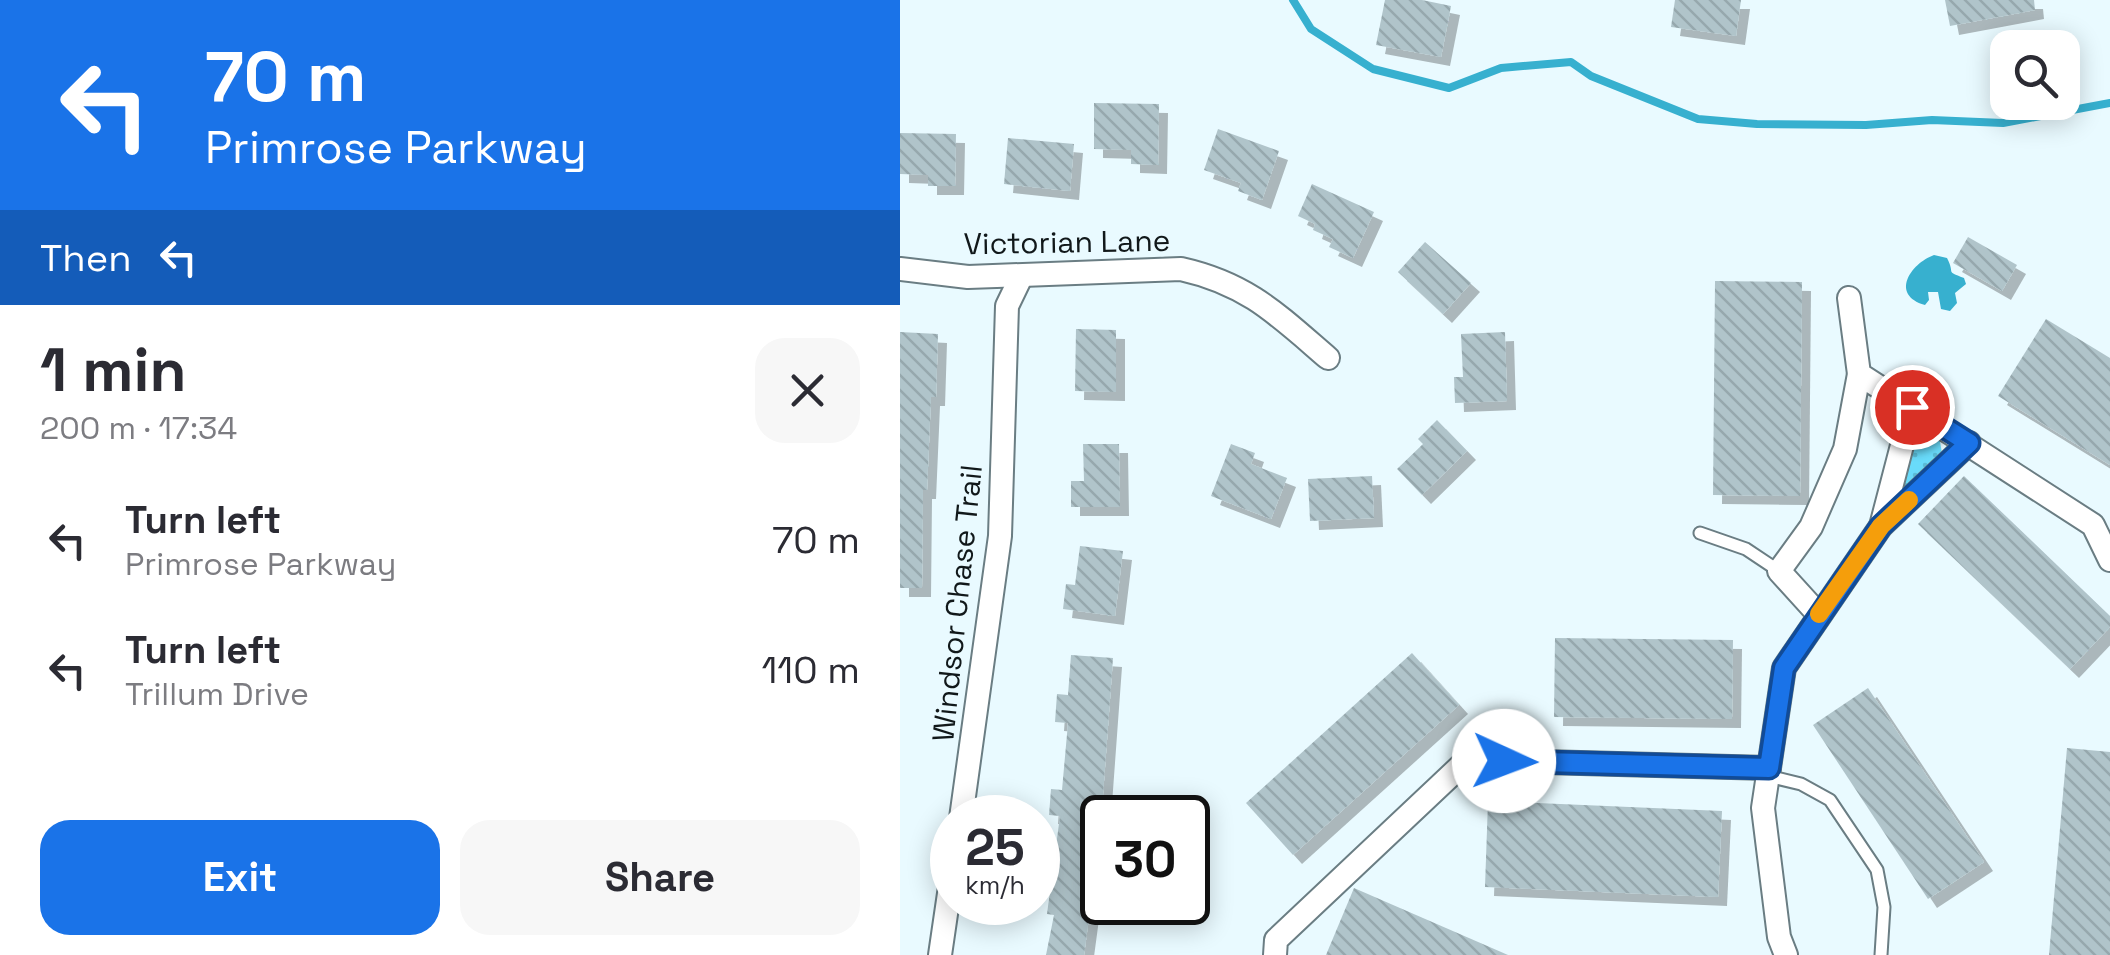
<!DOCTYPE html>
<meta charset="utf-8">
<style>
:root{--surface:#fff;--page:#f7f7f7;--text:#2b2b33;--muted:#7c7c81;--accent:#1a73e8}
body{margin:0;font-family:"Space Grotesk",sans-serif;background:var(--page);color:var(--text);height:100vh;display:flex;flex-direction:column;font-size:38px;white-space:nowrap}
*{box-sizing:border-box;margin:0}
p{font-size:32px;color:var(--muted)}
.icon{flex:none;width:55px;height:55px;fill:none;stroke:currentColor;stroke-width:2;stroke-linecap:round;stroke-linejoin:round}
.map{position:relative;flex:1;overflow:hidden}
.side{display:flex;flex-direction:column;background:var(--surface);width:900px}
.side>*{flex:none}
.guide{background:#1a73e8;color:#fff;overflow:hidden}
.buttons{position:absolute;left:1090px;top:30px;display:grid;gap:20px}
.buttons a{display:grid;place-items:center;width:90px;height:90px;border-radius:20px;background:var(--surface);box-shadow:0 5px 25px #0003;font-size:50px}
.speed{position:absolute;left:30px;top:795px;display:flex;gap:20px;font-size:50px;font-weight:700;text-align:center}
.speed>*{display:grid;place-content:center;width:130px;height:130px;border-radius:50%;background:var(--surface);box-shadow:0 5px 25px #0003;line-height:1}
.speed small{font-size:25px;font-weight:400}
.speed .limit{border:5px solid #111;border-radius:15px;background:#fff;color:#111}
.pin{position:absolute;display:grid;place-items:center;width:85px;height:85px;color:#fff;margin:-42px;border:5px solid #fff;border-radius:50%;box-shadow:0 2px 10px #0007}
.me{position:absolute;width:110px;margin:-55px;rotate:92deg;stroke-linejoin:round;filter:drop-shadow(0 0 8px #0008)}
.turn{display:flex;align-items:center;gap:35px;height:210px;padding:0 40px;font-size:45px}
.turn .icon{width:130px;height:130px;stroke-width:2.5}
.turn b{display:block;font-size:70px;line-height:85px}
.then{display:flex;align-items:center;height:95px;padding:0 40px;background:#0003;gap:20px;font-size:38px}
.round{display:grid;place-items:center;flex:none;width:105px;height:105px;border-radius:30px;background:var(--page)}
.headline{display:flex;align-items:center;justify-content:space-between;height:170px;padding:0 40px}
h1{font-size:60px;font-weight:800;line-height:75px}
.cta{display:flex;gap:20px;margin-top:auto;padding:20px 40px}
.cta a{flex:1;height:115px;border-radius:30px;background:var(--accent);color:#fff;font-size:40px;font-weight:800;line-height:115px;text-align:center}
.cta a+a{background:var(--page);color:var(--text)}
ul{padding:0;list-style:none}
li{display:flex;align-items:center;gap:30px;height:130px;padding:0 40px}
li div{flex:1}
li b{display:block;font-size:38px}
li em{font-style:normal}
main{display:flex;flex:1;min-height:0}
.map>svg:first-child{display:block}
</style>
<main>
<section class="side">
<div class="guide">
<div class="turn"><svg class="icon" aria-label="left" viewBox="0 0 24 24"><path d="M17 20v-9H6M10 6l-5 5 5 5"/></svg><div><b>70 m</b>Primrose Parkway</div></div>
<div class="then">Then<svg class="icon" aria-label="left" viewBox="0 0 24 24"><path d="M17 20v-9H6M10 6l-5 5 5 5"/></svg></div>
</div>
<div class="headline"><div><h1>1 min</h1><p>200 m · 17:34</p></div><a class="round"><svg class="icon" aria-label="close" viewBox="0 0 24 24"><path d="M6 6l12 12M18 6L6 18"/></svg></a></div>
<ul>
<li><svg class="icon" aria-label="left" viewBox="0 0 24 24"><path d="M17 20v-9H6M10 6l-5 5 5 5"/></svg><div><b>Turn left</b><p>Primrose Parkway</p></div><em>70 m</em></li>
<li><svg class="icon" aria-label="left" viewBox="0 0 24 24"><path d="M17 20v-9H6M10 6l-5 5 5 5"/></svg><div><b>Turn left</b><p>Trillum Drive</p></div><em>110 m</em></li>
</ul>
<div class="cta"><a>Exit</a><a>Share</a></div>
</section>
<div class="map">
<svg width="1210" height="955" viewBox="0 0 1210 955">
<defs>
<pattern id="grass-dots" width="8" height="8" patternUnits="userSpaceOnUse" patternTransform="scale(2.5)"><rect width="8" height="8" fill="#69dbfa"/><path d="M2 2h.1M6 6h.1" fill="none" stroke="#5abbd6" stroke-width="1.8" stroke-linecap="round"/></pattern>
<pattern id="building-back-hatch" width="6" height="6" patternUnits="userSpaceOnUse" patternTransform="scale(2.5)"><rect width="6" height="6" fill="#b0c4ca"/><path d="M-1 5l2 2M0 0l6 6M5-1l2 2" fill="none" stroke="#96a8ad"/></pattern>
<filter id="shadow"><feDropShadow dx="9" dy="9" stdDeviation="0" flood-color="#0004"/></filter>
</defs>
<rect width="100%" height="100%" fill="#e9faff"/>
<polygon fill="url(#grass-dots)" points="1024,429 1039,436 1042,453 995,504 1016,430"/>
<path fill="#37b0cf" d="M1034 255 1047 258C1056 275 1044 270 1064 278L1066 284 1055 293 1057 303 1050 311 1041 309 1038 292H1028L1029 300 1025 305C990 295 1010 264 1034 255Z"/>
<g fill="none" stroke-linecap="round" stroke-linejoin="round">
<polyline stroke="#37b0cf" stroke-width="8" points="393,0 411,29 473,69 549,88 601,68 671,62 691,76 798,119 857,124 966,125 1032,120 1103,123 1210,103"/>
</g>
<g fill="url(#building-back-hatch)" filter="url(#shadow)">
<polygon points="485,0 522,0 551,6 541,57 476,45"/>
<polygon points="775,0 841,0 836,36 771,27"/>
<polygon points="1045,0 1134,0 1135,10 1050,26"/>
<polygon points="194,103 259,104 258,165 231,164 231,150 194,149"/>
<polygon points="318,129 379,151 362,200 338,191 341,183 304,170"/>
<polygon points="0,133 56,134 55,186 28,186 28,175 0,174"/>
<polygon points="108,138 174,144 170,191 104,184"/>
<polygon points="412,184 474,212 453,258 429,247 433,239 413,230 415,224 398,216"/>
<polygon points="1068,237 1117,265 1102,291 1053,263"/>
<polygon points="525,242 571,283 543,314 498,272"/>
<polygon points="815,281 902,282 900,496 813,495"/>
<polygon points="1146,319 1210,358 1210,465 1098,396"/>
<polygon points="176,329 216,330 216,392 175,391"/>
<polygon points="0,332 38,334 36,397 31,397 27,490 23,490 22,588 0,588"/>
<polygon points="605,332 607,401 555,403 554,377 563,377 561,334"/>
<polygon points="537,420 567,451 522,495 497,469 523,444 518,439"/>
<polygon points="183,444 219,444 220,507 171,507 171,481 184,481"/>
<polygon points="331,444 355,453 351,464 387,478 371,519 311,496"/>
<polygon points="472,476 474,518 410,521 408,479"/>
<polygon points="1064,476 1210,616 1210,627 1170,669 1018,524"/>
<polygon points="180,546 223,551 215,616 163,609 166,584 175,585"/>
<polygon points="655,638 833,640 832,719 654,717"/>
<polygon points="512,653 559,705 393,855 346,803"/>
<polygon points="171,655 213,658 200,836 184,955 146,955 154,915 147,914 160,816 149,815 151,789 162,790 168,723 155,722 157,694 168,695"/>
<polygon points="968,688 1084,862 1028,899 913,725"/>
<polygon points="1167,748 1210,752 1210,955 1149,955"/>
<polygon points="588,801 822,811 818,897 585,887"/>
<polygon points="454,888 608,955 426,955"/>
</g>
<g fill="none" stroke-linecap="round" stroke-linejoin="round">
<defs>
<g id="lane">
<polyline points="800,533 846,549 879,571"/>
<polyline points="868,776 901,784 930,800 977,870 984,907 981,955"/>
</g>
<g id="street">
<path d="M0 269 68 277 281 269C348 284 378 315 428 358"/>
<polyline points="949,298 959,374 1193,525 1210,560"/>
<polyline points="981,526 1012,407"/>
<polyline points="919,615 879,571 911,527 945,449 959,374"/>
<polyline points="61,818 100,536 107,306 121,277"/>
<polyline points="40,955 52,873"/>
<polyline points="375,955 376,940 567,760 869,768"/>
<polyline points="886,955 879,937 863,808 884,668 981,526 1069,443"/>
</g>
</defs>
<use href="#lane" stroke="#6a7d83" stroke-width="15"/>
<use href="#street" stroke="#6a7d83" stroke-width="26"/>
<use href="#lane" stroke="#fff" stroke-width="11"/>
<use href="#street" stroke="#fff" stroke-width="22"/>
</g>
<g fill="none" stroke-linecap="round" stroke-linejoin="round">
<defs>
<polyline id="route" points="604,761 869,768 884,668 981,526 1069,443 1012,407"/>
</defs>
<use href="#route" stroke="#114b97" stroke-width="25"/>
<use href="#route" stroke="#1a73e8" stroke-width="18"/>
<polyline stroke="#f59e0b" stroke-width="18" points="919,614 981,526 1009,500"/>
</g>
<g text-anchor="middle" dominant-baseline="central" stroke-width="10" stroke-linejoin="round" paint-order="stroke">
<g font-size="30" fill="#11181a" stroke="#e9faff">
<text transform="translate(167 242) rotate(-1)">Victorian Lane</text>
<text transform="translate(57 603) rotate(-84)">Windsor Chase Trail</text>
</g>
</g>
</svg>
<div class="buttons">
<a><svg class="icon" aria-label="search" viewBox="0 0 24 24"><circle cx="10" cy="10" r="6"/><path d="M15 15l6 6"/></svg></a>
</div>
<div class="speed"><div>25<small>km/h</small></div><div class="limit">30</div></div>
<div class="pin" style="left:1012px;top:407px;background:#d93025"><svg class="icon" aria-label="arrive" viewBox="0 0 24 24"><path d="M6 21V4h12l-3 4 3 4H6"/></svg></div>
<svg class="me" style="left:604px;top:761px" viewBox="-20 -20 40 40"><circle r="19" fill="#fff"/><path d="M0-13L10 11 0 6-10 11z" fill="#1a73e8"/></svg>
</div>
</main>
